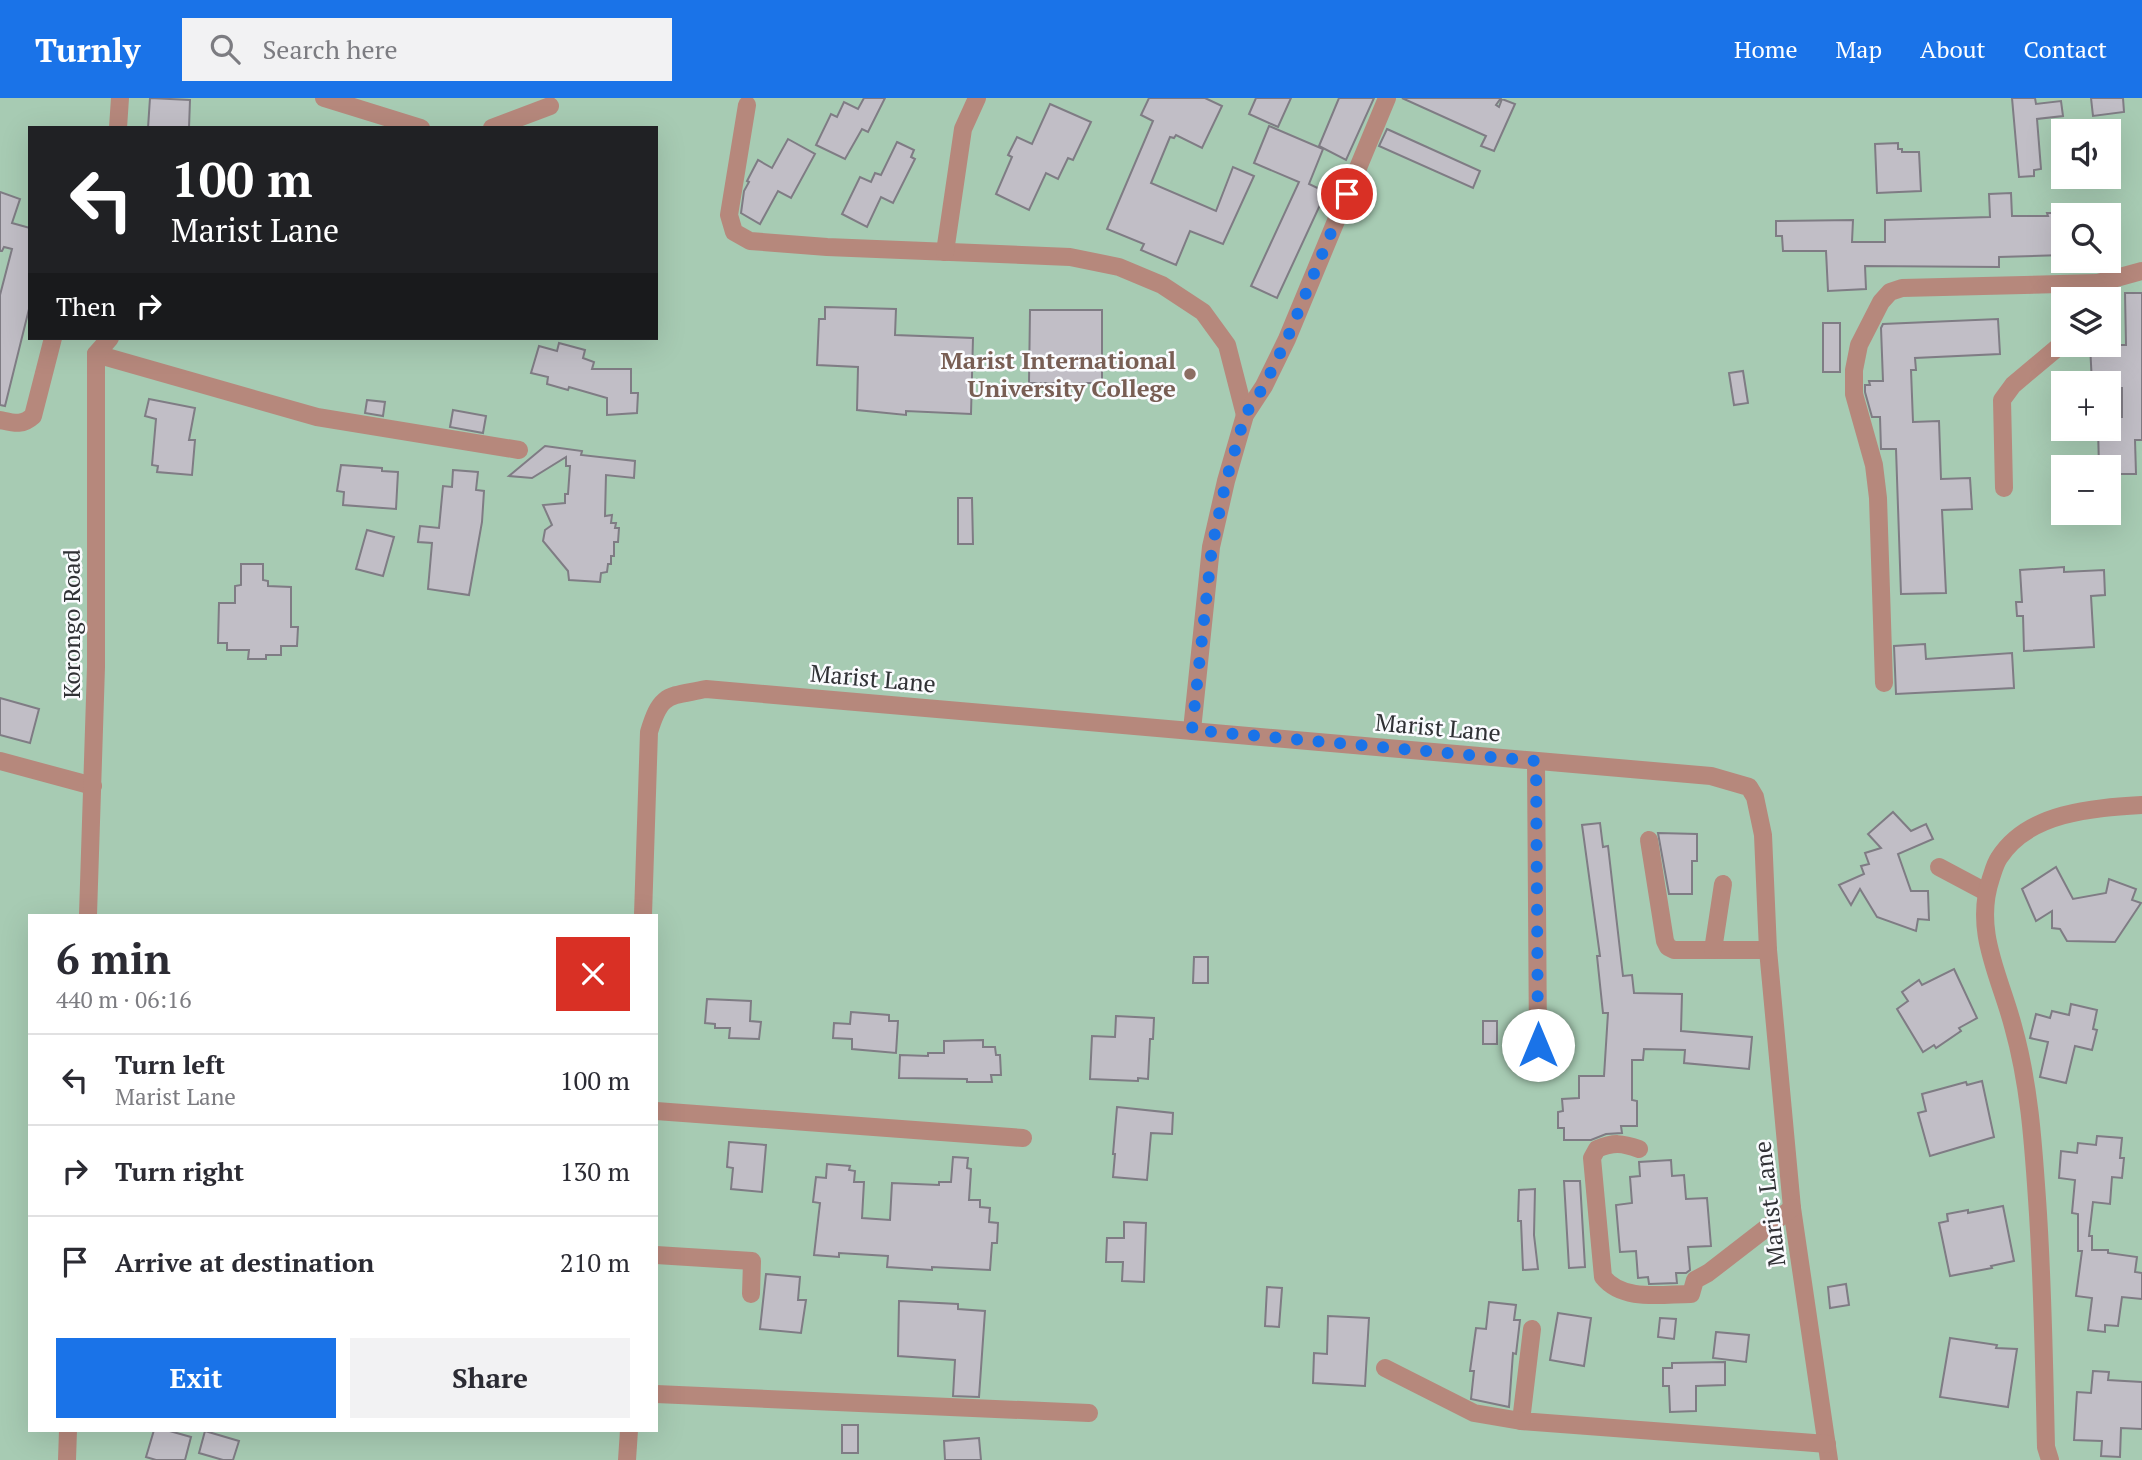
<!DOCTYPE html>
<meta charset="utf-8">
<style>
:root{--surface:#fff;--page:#f2f2f3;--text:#2b2b33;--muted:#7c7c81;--line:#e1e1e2;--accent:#1a73e8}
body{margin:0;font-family:"PT Serif",serif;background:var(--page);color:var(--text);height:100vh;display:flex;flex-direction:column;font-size:26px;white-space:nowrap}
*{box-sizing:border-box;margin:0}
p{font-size:23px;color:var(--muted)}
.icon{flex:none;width:38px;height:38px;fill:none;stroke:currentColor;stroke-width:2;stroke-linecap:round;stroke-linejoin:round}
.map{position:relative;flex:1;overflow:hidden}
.panel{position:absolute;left:28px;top:816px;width:630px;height:518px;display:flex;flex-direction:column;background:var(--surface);border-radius:0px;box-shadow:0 7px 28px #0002}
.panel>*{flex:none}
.hud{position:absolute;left:28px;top:28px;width:630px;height:214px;border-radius:0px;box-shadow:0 7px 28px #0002;background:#202124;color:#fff;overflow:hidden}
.buttons{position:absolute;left:2051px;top:21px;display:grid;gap:14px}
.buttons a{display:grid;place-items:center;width:70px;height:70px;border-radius:0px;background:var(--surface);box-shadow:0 7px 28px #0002;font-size:35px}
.pin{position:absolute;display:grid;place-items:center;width:60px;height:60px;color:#fff;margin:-30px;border:4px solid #fff;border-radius:50%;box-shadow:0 2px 7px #0007}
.me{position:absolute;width:77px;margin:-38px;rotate:0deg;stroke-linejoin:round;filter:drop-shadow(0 0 5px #0008)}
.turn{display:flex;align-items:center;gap:24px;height:147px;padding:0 28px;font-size:32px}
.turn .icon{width:91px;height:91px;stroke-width:2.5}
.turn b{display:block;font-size:49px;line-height:60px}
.then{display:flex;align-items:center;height:66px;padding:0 28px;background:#0003;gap:14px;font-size:26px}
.round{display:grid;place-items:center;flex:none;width:74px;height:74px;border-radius:0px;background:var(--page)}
.overview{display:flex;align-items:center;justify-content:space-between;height:119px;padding:0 28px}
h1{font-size:42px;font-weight:800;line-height:52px}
.cta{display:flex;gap:14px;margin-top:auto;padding:14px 28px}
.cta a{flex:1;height:80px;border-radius:0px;background:var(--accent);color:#fff;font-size:28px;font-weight:800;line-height:80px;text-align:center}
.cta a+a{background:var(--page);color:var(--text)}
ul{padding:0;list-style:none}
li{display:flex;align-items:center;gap:21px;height:91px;padding:0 28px;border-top:2px solid var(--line)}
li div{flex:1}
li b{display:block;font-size:26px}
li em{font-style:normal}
header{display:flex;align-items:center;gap:42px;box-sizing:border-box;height:98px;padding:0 35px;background:var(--accent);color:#fff}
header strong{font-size:33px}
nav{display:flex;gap:38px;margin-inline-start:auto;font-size:24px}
.search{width:490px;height:63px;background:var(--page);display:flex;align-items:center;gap:18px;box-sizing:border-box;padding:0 24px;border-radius:0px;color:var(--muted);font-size:26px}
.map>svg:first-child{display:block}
</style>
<header>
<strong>Turnly</strong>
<div class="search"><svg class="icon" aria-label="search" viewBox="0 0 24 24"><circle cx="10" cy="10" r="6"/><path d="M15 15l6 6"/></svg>Search here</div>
<nav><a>Home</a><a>Map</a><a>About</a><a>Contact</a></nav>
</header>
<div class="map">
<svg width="2142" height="1362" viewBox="0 0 2142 1362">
<rect width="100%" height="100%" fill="#ebedf6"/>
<path fill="#a7cbb3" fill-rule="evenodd" d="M0 0H2142V1362H0ZM30 30H656V240H30ZM2063 33H2109V79H2063ZM2063 117H2109V163H2063ZM2063 201H2109V247H2063ZM2063 285H2109V331H2063ZM2063 369H2109V415H2063ZM30 817H656V1332H30Z"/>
<g fill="#c1bec6" stroke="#7f7c84" stroke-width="2">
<polygon points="150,0 190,2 189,30 148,30"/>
<polygon points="864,0 885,0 868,34 862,31 845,61 816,47 831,16 837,19 844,4 858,11"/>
<polygon points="1149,0 1205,0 1222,8 1202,50 1176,37 1174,40 1170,39 1151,85 1216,113 1233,69 1254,78 1223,146 1190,133 1176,167 1141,152 1144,146 1107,131 1153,23 1141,17"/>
<polygon points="1256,0 1291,0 1278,29 1249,16"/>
<polygon points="1339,0 1374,0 1346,62 1319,48"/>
<polygon points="1402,0 1501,0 1496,7 1499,9 1502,1 1515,6 1494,53 1481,48 1486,38"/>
<polygon points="2012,0 2035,0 2036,6 2061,3 2063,18 2037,21 2041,71 2034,72 2034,78 2019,79"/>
<polygon points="2091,0 2123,0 2124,14 2093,18"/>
<polygon points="1050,6 1091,24 1073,62 1068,60 1058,81 1046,75 1029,112 996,96 1012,59 1008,57 1017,39 1032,46"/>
<polygon points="1269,28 1323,51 1309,86 1326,94 1277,200 1251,188 1299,84 1254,65"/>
<polygon points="1387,31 1480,73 1473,90 1379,48"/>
<polygon points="788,41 815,56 791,100 778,93 760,126 741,115 744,93 749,84 747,83 758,62 772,70"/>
<polygon points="897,44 914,52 911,59 915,61 893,105 881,99 867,129 842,116 860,79 871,84 875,75 881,77"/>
<polygon points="1898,45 1898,51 1902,51 1902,54 1919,54 1921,93 1877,95 1875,46"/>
<polygon points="0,94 20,101 12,125 30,130 30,207 5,308 0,307 0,197 12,151 4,149 2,153 0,153"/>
<polygon points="2011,95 2012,118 2048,118 2047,115 2063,115 2063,157 1999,159 1999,169 1865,168 1866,191 1828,193 1826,153 1783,153 1782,138 1776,138 1776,123 1853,122 1852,144 1885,144 1885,122 1990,119 1989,96"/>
<polygon points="2125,195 2142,195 2142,342 2135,342 2136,376 2109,376 2109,369 2099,369 2098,331 2109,331 2109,319 2122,319 2122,290 2109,290 2109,285 2092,285 2090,247 2126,247"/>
<polygon points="825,209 896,211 895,237 973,240 971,316 906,313 906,317 857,312 858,269 817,267 819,221 825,221"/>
<polygon points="1030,212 1102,212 1102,285 1029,285"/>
<polygon points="1998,221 2000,256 1915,260 1916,272 1911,272 1913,324 1939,323 1941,381 1970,380 1972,411 1942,412 1946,495 1901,496 1896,351 1881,351 1880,319 1872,319 1865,294 1865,287 1870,287 1869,283 1883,283 1881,230 1883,226"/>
<rect x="1823" y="225" width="17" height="49"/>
<polygon points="559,245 585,252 583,260 594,264 592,271 631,271 631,295 638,295 637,315 607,317 607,300 569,289 568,292 547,286 548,279 531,275 539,248 557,253"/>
<polygon points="1743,273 1748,305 1734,307 1729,275"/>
<polygon points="149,301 195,310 189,342 195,342 192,377 157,374 158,368 152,367 156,321 145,318"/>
<polygon points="367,302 385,304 383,318 365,315"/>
<polygon points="453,312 486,318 483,335 450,329"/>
<polygon points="545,348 582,353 581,357 635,363 634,380 606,377 605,418 612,417 611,425 616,425 615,430 619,430 618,444 614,444 614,458 611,458 611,466 608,466 607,474 601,475 600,484 569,482 568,473 543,443 545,432 552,427 543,407 565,405 565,396 568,396 570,368 566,368 566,359 532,380 509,378"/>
<polygon points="341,367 382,370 382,373 398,374 396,411 343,407 344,394 337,393"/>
<polygon points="453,372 478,374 476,392 484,393 482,424 469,497 428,491 432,445 418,444 420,428 439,430 443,388 452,389"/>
<polygon points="958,400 972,400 973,446 958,446"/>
<polygon points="367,432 394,439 383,478 356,471"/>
<polygon points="241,466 263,466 263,482 268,483 268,488 291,489 291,529 298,529 297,548 281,548 281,557 266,557 266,561 248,561 249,552 227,552 227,545 218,545 219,505 235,505 235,488 241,487"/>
<polygon points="2064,469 2064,474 2104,472 2105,497 2091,498 2094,549 2024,553 2023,518 2017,518 2016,504 2022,504 2020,472"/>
<polygon points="1925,546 1926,561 2012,555 2014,590 1896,596 1894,548"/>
<polygon points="0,600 39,611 30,645 0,637"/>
<polygon points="1893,714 1911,733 1926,726 1933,741 1898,756 1911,793 1928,793 1929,822 1918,821 1916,833 1877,819 1860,791 1851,807 1839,787 1864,776 1861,768 1869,766 1865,755 1881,750 1868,736"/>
<polygon points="1600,725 1603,749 1608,748 1623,878 1632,877 1634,895 1682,896 1681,933 1752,939 1749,971 1684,965 1685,952 1644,951 1643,962 1632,962 1632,1002 1637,1003 1637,1028 1621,1028 1622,1035 1606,1036 1591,1042 1564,1042 1564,1030 1558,1030 1558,1014 1563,1013 1562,1001 1579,1000 1579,978 1604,978 1608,915 1603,915 1597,858 1600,858 1582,727"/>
<polygon points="1658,735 1697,736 1697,763 1692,763 1692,796 1669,796"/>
<polygon points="2056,769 2073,801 2106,795 2109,781 2136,791 2132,802 2141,805 2115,844 2067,843 2060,831 2052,830 2052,813 2036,823 2022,791"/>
<polygon points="1194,859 1208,859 1208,885 1193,885"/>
<polygon points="1954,871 1977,920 1959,930 1961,933 1936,950 1934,947 1923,954 1897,911 1908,903 1902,894 1919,882 1922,887"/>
<polygon points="707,901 751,903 750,923 761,924 759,941 729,940 730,930 715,930 715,926 705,925"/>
<polygon points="2071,906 2097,912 2093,931 2097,932 2092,952 2075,948 2066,985 2040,979 2048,944 2030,940 2036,916 2050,920 2052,913 2069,917"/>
<polygon points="851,914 889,917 889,923 898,923 896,955 852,951 852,941 833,940 834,925 850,926"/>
<polygon points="1116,918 1154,920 1153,941 1150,941 1148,981 1138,980 1138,983 1090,981 1092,938 1115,939"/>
<rect x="1483" y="923" width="14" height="23"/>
<polygon points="983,942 983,949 995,949 996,957 1000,957 1001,977 991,977 992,984 967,984 967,981 899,980 900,957 928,958 928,955 944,955 944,943"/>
<polygon points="1982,983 1994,1039 1930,1058 1918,1015 1926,1013 1922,996 1966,984 1967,987"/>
<polygon points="1117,1009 1173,1015 1172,1036 1151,1035 1147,1082 1113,1079 1115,1056 1113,1056"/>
<polygon points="2097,1038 2122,1040 2120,1060 2124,1060 2122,1080 2112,1079 2110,1106 2093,1104 2089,1138 2092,1138 2092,1152 2108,1152 2108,1155 2137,1159 2135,1174 2142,1175 2142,1201 2122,1199 2118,1228 2105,1227 2105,1234 2088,1232 2092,1200 2076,1198 2082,1153 2078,1153 2078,1116 2072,1115 2075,1082 2059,1080 2061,1053 2077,1055 2078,1045 2096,1047"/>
<polygon points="729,1044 766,1047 762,1094 731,1091 733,1070 727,1069"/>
<polygon points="953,1059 968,1060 967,1070 971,1071 969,1102 980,1102 980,1109 990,1110 989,1124 998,1125 997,1145 992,1145 990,1172 932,1169 932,1172 887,1169 888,1158 839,1155 839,1159 814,1157 820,1105 813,1104 816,1079 826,1080 827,1066 850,1068 849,1072 855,1073 854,1084 864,1084 862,1120 890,1122 892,1085 939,1087 939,1084 951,1084"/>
<polygon points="1671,1062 1672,1078 1684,1077 1686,1101 1707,1100 1711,1148 1688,1149 1690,1172 1686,1175 1676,1175 1677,1185 1649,1186 1648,1179 1638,1180 1636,1153 1620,1154 1616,1107 1632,1105 1630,1079 1640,1078 1639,1064"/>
<polygon points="1564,1083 1580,1083 1585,1169 1569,1170"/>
<polygon points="1535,1091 1534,1137 1538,1171 1523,1172 1521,1123 1518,1123 1519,1092"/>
<polygon points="2003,1108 2014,1163 1991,1168 1992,1170 1950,1178 1939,1125 1948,1123 1947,1116 1968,1112 1968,1115"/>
<polygon points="1124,1124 1146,1125 1144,1184 1122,1183 1123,1164 1106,1164 1107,1140 1124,1140"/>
<polygon points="766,1176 800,1179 798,1202 806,1202 801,1235 760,1231"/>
<polygon points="1846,1186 1849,1207 1830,1210 1828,1189"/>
<polygon points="1267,1189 1282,1190 1279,1229 1265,1228"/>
<polygon points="899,1203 958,1206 958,1211 985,1213 979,1299 953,1298 955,1262 898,1258"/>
<polygon points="1489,1204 1516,1207 1514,1222 1520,1222 1516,1256 1513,1255 1509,1309 1471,1301 1474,1273 1470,1273 1476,1230 1486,1231"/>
<polygon points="1558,1215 1591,1220 1584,1268 1550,1262"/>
<polygon points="1328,1218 1369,1220 1365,1288 1313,1285 1314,1255 1327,1256"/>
<polygon points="1660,1220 1676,1221 1674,1241 1658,1239"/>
<polygon points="1716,1234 1749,1237 1746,1264 1713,1260"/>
<polygon points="1950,1240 1997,1247 1996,1250 2017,1251 2008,1309 1940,1299"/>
<polygon points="1725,1264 1725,1287 1696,1288 1696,1313 1670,1314 1669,1288 1663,1288 1663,1270 1672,1270 1672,1265"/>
<polygon points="2093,1273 2109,1274 2108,1282 2142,1284 2142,1331 2121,1330 2120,1359 2101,1358 2102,1343 2074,1342 2077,1294 2091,1295"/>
<rect x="842" y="1327" width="16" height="28"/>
<polygon points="154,1332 166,1332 191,1339 185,1362 156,1362 146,1359"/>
<polygon points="205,1333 239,1343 233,1362 223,1362 199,1355"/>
<polygon points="979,1340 981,1362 945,1362 944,1343"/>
</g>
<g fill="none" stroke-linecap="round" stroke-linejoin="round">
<g stroke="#b6887c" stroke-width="18">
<polyline points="324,0 421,30"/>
<polyline points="747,7 729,117 734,134 750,143 827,149 1070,159 1119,169 1162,187 1203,214 1227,247 1245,317"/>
<polyline points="118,30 120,0"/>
<polyline points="492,30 550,8"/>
<polyline points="945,154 963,31 977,0"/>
<polyline points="2089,201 2098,185 2142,173"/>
<polyline points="96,256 317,319 519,352"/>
<path d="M0 322C14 325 22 328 33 318L53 240"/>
<polyline points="2004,390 2002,302 2013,287 2063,245"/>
<polyline points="1884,585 1878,400 1874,367 1854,296 1854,272 1859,247 1881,204 1890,194 1902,190 2098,185"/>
<polyline points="1192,632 1211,449 1226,383 1245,317 1264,288 1287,241 1387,0"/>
<polyline points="0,663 93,688"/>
<polyline points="1536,663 1538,947"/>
<polyline points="1649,742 1665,843 1668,849 1674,852 1768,852"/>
<polyline points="1939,769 1986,794"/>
<polyline points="88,817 96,569 96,256 110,240"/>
<path d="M643 817 649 634C661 594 668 599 706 591L1711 678 1749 689 1755 699 1763 737 1768 852 1792 1110 1829 1362"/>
<polyline points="1713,852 1723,786"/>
<polyline points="656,1013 1023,1040"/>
<path d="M1639 1051C1622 1045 1614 1044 1597 1051L1592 1060 1603 1179C1623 1204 1662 1196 1691 1196L1695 1182 1708 1175 1792 1110"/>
<polyline points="656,1157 752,1163 751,1196"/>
<polyline points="1532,1231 1521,1323 1827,1346"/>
<polyline points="1385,1270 1474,1315 1521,1323"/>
<polyline points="656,1296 1089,1315"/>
<polyline points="67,1362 68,1332"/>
<polyline points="627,1362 629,1332"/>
<path d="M2050 1362 2046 1349C2044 1266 2043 1184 2037 1101 2033 1042 2029 985 2013 928 2000 878 1973 833 1991 780 1993 774 1995 766 1999 760 2028 714 2093 710 2142 707"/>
</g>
</g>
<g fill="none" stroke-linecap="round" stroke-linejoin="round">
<polyline stroke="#1a73e8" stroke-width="12" stroke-dasharray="0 21.6" points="1347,96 1287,241 1264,288 1245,317 1226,383 1212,449 1192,632 1536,663 1538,947"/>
</g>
<circle fill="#8d6e63" stroke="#fafbfe" stroke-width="2.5" cx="1190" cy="276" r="7"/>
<g text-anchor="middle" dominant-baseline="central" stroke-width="5" stroke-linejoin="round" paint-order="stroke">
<g font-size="24" font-weight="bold" fill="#785e54" stroke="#fafbfe" text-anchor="end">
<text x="1176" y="262">Marist International<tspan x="1176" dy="28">University College</tspan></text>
</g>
<g font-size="24" fill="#303135" stroke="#fafbfe">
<text transform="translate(71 526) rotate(-90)">Korongo Road</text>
<text transform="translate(873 580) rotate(5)">Marist Lane</text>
<text transform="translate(1438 629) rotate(5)">Marist Lane</text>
<text transform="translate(1769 1106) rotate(-97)">Marist Lane</text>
</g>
</g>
</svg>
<div class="buttons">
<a><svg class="icon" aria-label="sound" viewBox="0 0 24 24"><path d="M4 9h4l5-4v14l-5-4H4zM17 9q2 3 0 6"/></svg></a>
<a><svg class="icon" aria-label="search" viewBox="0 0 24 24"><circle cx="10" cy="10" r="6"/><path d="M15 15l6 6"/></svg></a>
<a><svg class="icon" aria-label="layers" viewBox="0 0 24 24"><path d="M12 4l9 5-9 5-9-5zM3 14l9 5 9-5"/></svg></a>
<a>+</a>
<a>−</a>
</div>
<div class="pin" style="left:1347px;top:96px;background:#d93025"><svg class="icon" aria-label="arrive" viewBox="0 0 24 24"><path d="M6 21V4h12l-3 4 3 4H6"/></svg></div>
<svg class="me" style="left:1538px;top:947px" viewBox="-20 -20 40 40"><circle r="19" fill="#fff"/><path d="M0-13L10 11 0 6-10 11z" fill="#1a73e8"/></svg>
<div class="hud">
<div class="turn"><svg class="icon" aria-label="left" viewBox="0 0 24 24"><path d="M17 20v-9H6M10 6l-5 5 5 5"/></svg><div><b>100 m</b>Marist Lane</div></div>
<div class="then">Then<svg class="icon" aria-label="right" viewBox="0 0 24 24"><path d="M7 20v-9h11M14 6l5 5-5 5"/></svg></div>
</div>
<section class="panel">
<div class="overview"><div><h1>6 min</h1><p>440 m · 06:16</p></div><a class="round" style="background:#d93025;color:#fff"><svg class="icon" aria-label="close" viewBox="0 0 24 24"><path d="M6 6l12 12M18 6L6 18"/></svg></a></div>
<ul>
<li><svg class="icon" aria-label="left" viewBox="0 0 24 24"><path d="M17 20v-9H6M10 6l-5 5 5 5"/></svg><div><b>Turn left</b><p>Marist Lane</p></div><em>100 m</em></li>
<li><svg class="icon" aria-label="right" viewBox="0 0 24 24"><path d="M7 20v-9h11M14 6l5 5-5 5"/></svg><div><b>Turn right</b></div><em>130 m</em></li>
<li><svg class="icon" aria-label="arrive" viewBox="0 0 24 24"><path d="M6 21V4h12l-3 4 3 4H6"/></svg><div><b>Arrive at destination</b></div><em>210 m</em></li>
</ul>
<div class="cta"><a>Exit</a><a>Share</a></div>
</section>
</div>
